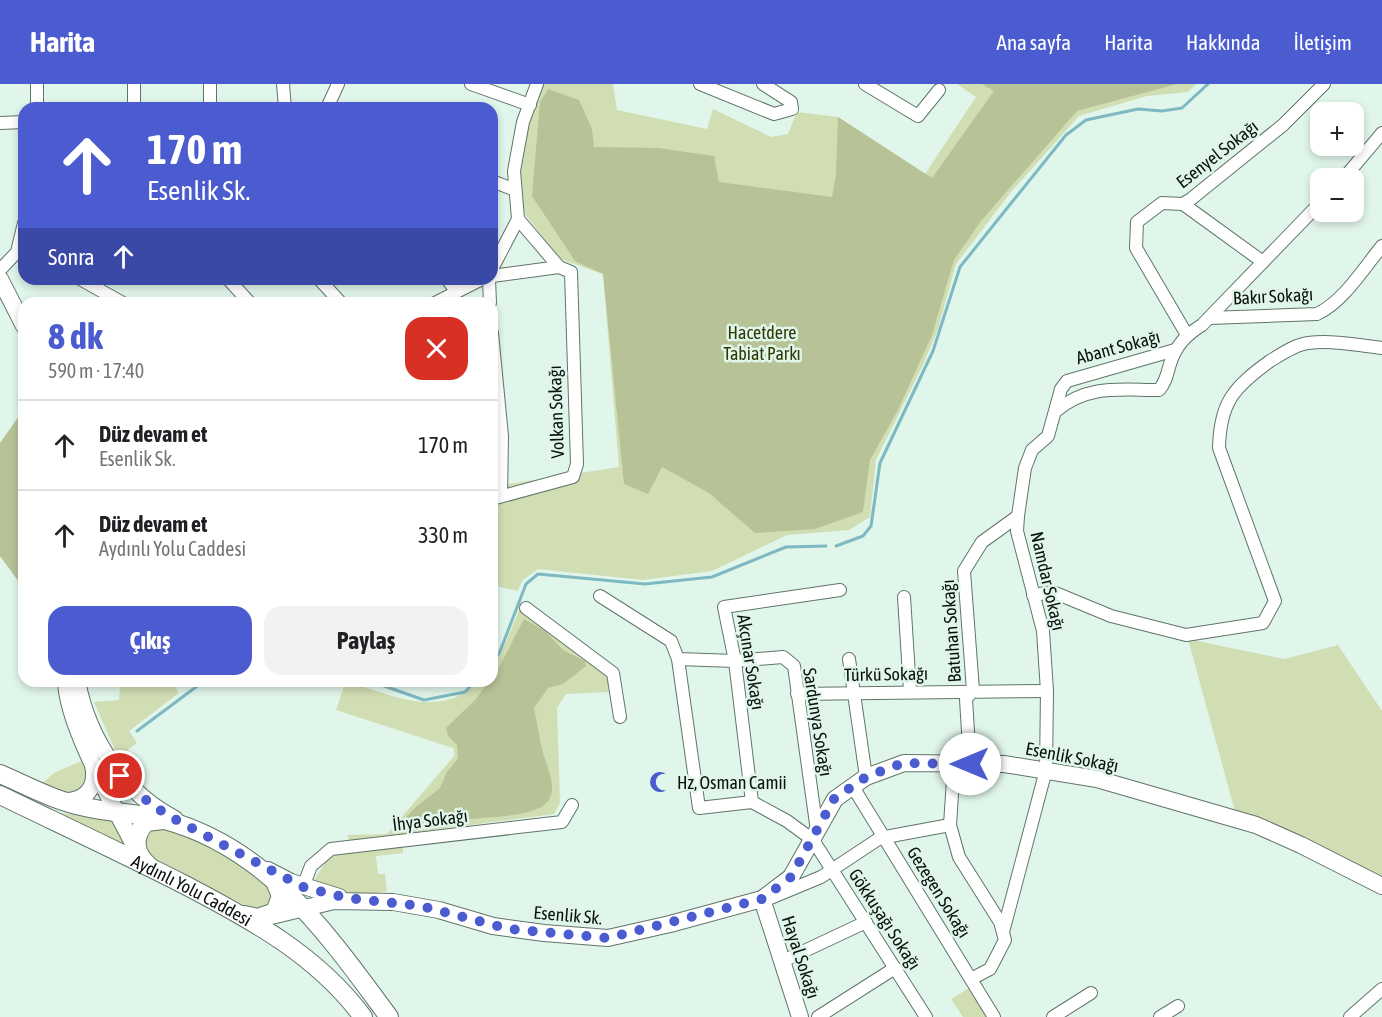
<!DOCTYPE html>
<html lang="tr">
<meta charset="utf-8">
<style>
:root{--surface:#fff;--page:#f2f2f2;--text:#202124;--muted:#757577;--line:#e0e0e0;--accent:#4a5cd0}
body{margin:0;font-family:"Asap Condensed",sans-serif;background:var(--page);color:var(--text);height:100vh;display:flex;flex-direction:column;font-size:22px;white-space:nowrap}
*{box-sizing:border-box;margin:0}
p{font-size:20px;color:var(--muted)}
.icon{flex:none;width:33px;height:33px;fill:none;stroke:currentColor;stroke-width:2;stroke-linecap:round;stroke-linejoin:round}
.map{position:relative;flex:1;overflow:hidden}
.sheet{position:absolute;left:18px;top:213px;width:480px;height:390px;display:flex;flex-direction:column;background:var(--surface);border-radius:18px;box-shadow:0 3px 9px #0003}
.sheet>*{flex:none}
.top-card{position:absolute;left:18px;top:18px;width:480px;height:183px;border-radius:18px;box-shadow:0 3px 9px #0003;background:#4a5cd0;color:#fff;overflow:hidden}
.fabs{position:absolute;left:1310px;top:18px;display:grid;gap:12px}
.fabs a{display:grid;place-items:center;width:54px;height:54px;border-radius:12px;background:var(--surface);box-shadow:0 3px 9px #0003;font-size:30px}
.pin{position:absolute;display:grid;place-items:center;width:51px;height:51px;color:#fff;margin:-26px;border:3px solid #fff;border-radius:50%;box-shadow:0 2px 6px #0007}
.me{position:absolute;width:66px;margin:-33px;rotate:270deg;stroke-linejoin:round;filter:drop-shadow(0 0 4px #0008)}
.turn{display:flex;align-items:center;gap:21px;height:126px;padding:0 30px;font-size:27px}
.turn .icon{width:78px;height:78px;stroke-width:2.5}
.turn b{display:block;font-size:42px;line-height:51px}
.then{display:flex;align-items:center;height:57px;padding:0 30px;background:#0003;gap:12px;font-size:22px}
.round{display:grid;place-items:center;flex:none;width:63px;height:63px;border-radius:18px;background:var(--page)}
.overview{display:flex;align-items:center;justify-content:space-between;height:102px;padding:0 30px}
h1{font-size:36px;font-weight:700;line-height:45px;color:var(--accent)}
.action{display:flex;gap:12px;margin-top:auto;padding:12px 30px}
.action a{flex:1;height:69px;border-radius:18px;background:var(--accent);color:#fff;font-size:24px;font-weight:700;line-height:69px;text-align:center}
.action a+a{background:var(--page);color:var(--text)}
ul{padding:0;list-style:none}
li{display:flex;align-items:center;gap:18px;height:90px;padding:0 30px;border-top:2px solid var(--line)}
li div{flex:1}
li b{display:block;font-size:22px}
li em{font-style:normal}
header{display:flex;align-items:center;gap:36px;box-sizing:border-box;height:84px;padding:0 30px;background:var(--accent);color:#fff}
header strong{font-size:28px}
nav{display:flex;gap:33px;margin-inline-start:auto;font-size:21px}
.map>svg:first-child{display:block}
</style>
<header>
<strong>Harita</strong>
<nav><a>Ana sayfa</a><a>Harita</a><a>Hakkında</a><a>İletişim</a></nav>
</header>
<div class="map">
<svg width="1382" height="933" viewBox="0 0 1382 933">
<rect width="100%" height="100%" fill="#e1f6eb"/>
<g fill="#d1ddb2">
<polygon points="541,0 613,0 617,26 707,45 713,25 771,53 788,50 797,28 838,33 925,90 976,13 957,0 1196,0 1188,8 1147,12 1079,32 1011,108 956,180 938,245 922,283 876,376 870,433 849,446 787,451 712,487 643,496 538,485 522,497 518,507 492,501 492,423 507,416 508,400 619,383 603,190 560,175 525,130 518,106 527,37"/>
<path d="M520 524 608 589 609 608 566 610 557 624 560 719 554 730 349 757 348 751 387 750 455 671 453 664 336 626 346 597C389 610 442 637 478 597H492V581L500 572Z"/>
<polygon points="1188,555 1284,575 1338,561 1382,627 1382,796 1236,731"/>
<polygon points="138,597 175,597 172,599 179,609 129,647 137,659 118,673 94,618 119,616 120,603 138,603"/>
<polygon points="81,677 90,696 72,710 39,702 54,689"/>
<polygon points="54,728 114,737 127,762"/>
<path d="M155 745C195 744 239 781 270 803L272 819 264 825 247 822 153 776 149 772 145 755 150 747Z"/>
<polygon points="403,760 403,769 376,772 378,790 385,790 387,807 365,811 314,804 313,797 330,772"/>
<polygon points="971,903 989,933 963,933 951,915"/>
</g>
<g fill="#b7c397">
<polygon points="982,0 1177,0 1077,27 981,137 954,176 932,251 898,326 870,376 863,428 815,445 755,449 709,409 662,383 648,410 624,400 603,190 575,177 532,112 540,18 548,5 579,16 592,45 594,63 658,64 714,72 719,98 832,113 836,90 838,33 932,94 994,7"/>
<polygon points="24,325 24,505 0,472 0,359"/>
<path d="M524 535 545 547 563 566 585 577 586 582 563 600 548 604 534 624C537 638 539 652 542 665 546 683 564 712 539 724 519 733 492 733 470 735L462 730 441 742 401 744 400 739 417 722 440 704 447 688 458 674 457 661 448 652 446 644 476 615 489 597H492Z"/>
</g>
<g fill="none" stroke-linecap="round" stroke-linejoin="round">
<g stroke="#7eb8c1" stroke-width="3">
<polyline points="836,462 863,452 871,442 880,379 933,267 960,183 1012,118 1066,51 1086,36 1138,25 1162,27 1182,24 1208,0"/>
<polyline points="492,578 499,570 526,500 538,490 645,500 712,493 786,463 826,462"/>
<polyline points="370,597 424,616 465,608 475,597"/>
<polyline points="137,647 204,597"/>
</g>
<defs>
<g id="street">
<polyline points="37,0 37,24"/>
<polyline points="283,0 285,24"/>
<polyline points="471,0 530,21"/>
<polyline points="700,0 774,30 792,25 791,18 763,0"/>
<polyline points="865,0 918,32 939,6"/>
<polyline points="134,24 134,0"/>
<polyline points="210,24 210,0"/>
<polyline points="327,24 338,0"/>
<polyline points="0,39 24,38"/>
<polyline points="1344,94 1382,49"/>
<polyline points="492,97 515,106"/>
<polyline points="1183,120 1263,178"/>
<polyline points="492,185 518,135 514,87 523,38 537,0"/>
<polyline points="0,186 17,168 24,139"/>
<polyline points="492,192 559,183"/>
<polyline points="80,195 123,219"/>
<polyline points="228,195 250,219"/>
<polyline points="319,195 341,219"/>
<polyline points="447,195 456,207"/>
<polyline points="489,195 490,219"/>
<polyline points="435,219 482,195"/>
<path d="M1209 234 1317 230C1343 218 1364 184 1382 162"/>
<polyline points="492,249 502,352 501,411"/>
<polyline points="1187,251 1136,164 1137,138 1162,119 1183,120 1191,115 1283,41 1324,0"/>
<path d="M1056 327C1087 300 1120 306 1159 306 1166 298 1167 290 1170 280 1176 261 1186 251 1202 241L1320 119"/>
<polyline points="492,415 573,393 577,380 571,188 559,183 518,135"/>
<path d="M1033 511 1053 508 1111 532 1186 551 1263 539 1275 517 1219 364C1220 318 1234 303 1270 277 1280 271 1296 260 1308 259 1332 256 1358 261 1382 264"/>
<polyline points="600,512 671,557 678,575 735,577 783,573 794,582 817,747"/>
<polyline points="904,513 910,607"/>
<polyline points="526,524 613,589 620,633"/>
<polyline points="678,575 699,724 752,718 787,737 813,756 926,933"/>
<polyline points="849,575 866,693"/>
<polyline points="797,610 1047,607"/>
<polyline points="954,680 950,741 959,773 1000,838 1005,856 990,885 971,895"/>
<polyline points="970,680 966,615 973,606 964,487 982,458 1018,432"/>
<polyline points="853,703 994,933"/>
<polyline points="752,718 735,577 724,523 840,506"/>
<polyline points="303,803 311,782 331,765 562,738 572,721"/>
<polyline points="768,815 821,793 880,754 950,741"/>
<polyline points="1003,848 1046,686 1047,607 1043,547 1017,447 1018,432 1025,384 1032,366 1048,352 1061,305 1067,297 1175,266"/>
<polyline points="781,878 866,838"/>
<polyline points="818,933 895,884"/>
<polyline points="1053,933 1091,909"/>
<polyline points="1160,933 1178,922"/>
<polyline points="1350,933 1382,905"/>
</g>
<g id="secondary">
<polyline points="0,195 24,242"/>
<path d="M66 597C67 642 116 725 137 767"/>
<path d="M77 597C88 655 123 708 175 735"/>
<path d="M62 717C85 718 98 704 93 681"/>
<polyline points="268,786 291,798 339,813"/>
<polyline points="762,815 800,933"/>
<polyline points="267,833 334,817 393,818 439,826 493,842 544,849 608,854 670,840 762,815 791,793 835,715 866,693 904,679 1004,680 1097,695 1256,741 1301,761 1382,802"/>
</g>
<g id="primary">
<path d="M0 690C28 702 55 717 85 723 111 729 139 729 165 736 269 764 329 852 389 933"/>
<path id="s1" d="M0 711C62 741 124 770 185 801 252 836 317 871 363 933"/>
<path d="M149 782C134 769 132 753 146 738L163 736"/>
<polyline points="244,831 258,834 275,828 281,812 274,795"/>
</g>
</defs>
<use href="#street" stroke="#61746a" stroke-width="14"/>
<use href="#secondary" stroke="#61746a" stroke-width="18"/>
<use href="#primary" stroke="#61746a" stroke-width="20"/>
<use href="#street" stroke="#fff" stroke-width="12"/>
<use href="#secondary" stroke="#fff" stroke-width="16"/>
<use href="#primary" stroke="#fff" stroke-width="18"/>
</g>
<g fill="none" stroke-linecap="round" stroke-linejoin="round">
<polyline stroke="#4a5cd0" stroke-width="10" stroke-dasharray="0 18" points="120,692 128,703 167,731 303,803 347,814 421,822 509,845 608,854 762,815 791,793 834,715 866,693 903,679 970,680"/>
</g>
<defs>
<symbol id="mosque-bare" viewBox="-9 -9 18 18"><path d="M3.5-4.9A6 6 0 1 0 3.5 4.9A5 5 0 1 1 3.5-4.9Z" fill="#4a5cd0" stroke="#e1f6eb" stroke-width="2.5" paint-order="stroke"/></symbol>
</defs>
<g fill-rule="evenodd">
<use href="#mosque-bare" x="645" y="683" width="30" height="30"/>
</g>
<g text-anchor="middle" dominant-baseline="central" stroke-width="5" stroke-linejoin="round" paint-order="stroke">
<g font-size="18" fill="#0a120e" stroke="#e1f6eb">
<text transform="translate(1217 70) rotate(-38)">Esenyel Sokağı</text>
<text transform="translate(1273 212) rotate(-3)">Bakır Sokağı</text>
<text transform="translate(1118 263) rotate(-15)">Abant Sokağı</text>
<text transform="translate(556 328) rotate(-92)">Volkan Sokağı</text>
<text transform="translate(1048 497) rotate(77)">Namdar Sokağı</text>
<text transform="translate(951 547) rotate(-94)">Batuhan Sokağı</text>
<text transform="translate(751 578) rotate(81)">Akçınar Sokağı</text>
<text transform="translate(886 590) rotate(-1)">Türkü Sokağı</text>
<text transform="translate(818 638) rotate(81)">Sardunya Sokağı</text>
<text transform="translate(1072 673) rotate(11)">Esenlik Sokağı</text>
<text transform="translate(430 736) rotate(-7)">İhya Sokağı</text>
<text stroke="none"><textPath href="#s1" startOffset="214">Aydınlı Yolu Caddesi</textPath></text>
<text transform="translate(939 808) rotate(58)">Gezegen Sokağı</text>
<text transform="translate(568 831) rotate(5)">Esenlik Sk.</text>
<text transform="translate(885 835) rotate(57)">Gökkuşağı Sokağı</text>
<text transform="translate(801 873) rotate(72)">Hayal Sokağı</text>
</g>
<g font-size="18" fill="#2f3904" stroke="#e1f6eb">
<text x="762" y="248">Hacetdere<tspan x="762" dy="21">Tabiat Parkı</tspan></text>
</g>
<g font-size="18" fill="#0a120e" stroke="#e1f6eb" text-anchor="start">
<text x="677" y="698">Hz, Osman Camii</text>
</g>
</g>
</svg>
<div class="fabs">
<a>+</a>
<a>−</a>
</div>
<div class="pin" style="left:120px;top:692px;background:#d93025"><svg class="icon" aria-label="arrive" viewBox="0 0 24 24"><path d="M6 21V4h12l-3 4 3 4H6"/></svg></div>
<svg class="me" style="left:970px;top:680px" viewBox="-20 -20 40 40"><circle r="19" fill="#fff"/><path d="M0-13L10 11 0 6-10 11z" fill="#4a5cd0"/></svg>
<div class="top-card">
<div class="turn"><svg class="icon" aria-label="ahead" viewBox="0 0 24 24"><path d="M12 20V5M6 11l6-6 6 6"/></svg><div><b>170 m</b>Esenlik Sk.</div></div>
<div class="then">Sonra<svg class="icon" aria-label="ahead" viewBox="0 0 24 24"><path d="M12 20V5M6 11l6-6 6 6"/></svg></div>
</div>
<section class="sheet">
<div class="overview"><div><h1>8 dk</h1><p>590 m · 17:40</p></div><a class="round" style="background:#d93025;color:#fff"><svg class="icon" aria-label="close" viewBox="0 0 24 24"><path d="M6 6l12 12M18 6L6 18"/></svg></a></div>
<ul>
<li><svg class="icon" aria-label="ahead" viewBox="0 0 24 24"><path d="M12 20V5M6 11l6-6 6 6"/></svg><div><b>Düz devam et</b><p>Esenlik Sk.</p></div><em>170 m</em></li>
<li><svg class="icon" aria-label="ahead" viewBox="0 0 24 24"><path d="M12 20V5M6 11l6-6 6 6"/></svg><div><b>Düz devam et</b><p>Aydınlı Yolu Caddesi</p></div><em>330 m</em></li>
</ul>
<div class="action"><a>Çıkış</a><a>Paylaş</a></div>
</section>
</div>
